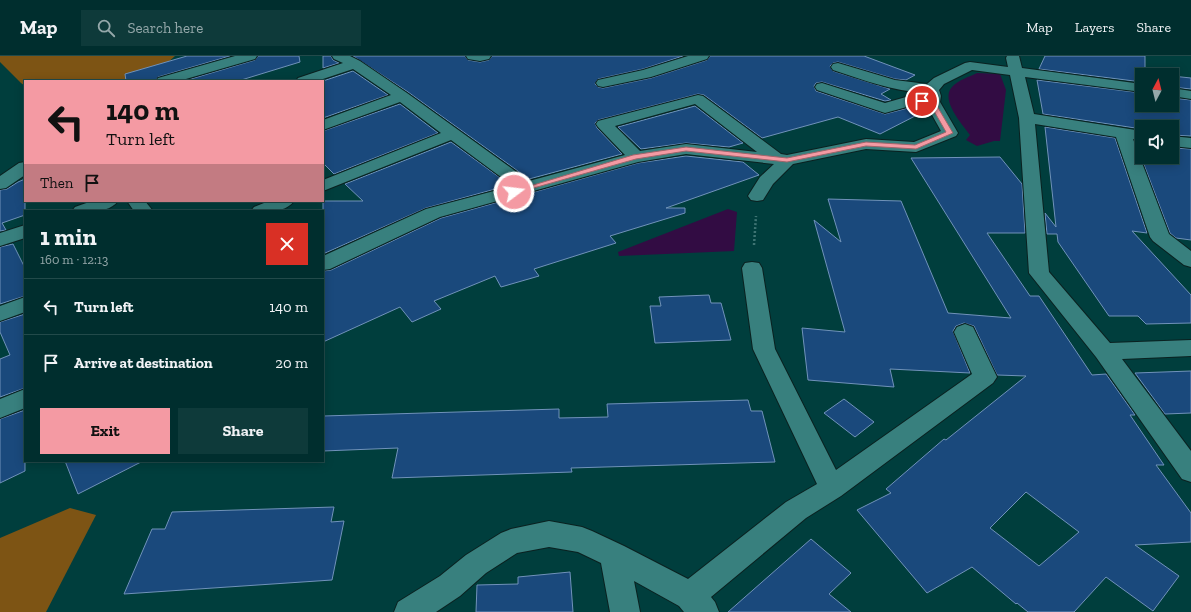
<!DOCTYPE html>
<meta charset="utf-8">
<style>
:root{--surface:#002e2e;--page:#0e3a3a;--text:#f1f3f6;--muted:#95a8aa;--line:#224a4a;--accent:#f49aa3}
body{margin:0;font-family:"Zilla Slab",serif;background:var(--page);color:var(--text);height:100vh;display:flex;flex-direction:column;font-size:15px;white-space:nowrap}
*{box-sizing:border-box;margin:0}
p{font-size:13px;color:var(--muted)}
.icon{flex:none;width:22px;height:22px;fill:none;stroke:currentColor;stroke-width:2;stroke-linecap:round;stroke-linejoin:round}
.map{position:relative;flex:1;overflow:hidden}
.drawer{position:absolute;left:24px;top:154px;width:300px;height:252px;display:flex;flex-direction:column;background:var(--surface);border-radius:0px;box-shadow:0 2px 10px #0003,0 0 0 1px var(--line)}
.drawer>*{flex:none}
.banner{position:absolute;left:24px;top:24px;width:300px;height:122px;border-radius:0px;box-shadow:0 2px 10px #0003,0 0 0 1px var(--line);background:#f49aa3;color:#111;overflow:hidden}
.needle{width:26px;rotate:7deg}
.tools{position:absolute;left:1135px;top:12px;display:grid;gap:8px}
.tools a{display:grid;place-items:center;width:44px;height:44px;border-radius:0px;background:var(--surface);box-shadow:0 2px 10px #0003,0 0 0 1px var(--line);font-size:20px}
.pin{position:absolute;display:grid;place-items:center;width:34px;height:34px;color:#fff;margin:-17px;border:2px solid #fff;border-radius:50%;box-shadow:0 1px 4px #0007}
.me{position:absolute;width:44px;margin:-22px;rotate:75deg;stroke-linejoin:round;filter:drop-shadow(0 0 3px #0008)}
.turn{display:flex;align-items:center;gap:14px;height:84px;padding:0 16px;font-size:18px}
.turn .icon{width:52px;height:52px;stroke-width:2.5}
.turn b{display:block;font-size:28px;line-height:34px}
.then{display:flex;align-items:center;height:38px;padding:0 16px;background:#0003;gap:8px;font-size:15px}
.round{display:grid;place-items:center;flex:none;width:42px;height:42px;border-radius:0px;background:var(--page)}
.overview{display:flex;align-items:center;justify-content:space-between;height:68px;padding:0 16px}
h1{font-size:24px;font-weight:700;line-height:30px}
.cta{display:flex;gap:8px;margin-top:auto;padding:8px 16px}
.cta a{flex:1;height:46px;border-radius:0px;background:var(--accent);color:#111;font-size:16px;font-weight:700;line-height:46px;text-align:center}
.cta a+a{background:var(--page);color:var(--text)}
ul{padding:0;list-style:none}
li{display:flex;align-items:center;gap:12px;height:56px;padding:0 16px;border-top:1px solid var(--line)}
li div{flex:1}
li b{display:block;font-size:15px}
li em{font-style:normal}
header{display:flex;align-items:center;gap:24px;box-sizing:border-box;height:56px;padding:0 20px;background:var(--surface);border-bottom:1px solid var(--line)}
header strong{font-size:19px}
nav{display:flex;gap:22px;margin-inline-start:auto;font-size:14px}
.search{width:280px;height:36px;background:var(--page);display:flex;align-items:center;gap:10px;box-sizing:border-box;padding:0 14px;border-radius:0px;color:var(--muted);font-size:15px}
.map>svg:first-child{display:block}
</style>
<header>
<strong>Map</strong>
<div class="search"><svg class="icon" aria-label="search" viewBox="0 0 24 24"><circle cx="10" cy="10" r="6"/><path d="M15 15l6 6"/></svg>Search here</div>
<nav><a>Map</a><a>Layers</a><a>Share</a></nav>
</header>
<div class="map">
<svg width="1191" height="556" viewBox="0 0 1191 556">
<rect width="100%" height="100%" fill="#003e3d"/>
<g fill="#7d5414">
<polygon points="0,0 175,0 148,24 143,25 25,25 25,30 21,27 0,6"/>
<polygon points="70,452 96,459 46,556 0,556 0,482"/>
</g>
<g fill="#320c43">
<path d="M977 17 1000 18 1006 34 1000 85H994L977 90 966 84 970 79C962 68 940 44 952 31 958 24 969 21 977 17Z"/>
<polygon points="728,153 737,156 734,195 619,200 618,196"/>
</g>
<g fill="#1a497c" stroke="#7092ba" fill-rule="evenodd">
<polygon points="187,0 230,0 158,21 155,25 126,25 125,18"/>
<polygon points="258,0 299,0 300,6 238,25 184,25 255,4"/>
<polygon points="323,0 331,0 333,4 339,7 323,12"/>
<polygon points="353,0 465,0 468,4 480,6 489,4 492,0 683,0 643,13 598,23 595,28 598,31 603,32 651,22 707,4 710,0 864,0 915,19 906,24 895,23 838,6 833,7 830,10 833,15 890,33 881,38 891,44 885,45 822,26 816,27 814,30 816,35 885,58 908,52 919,58 880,78 838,61 762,82 704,39 698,38 598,64 595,67 597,72 622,98 529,123 408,36"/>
<polygon points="1045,0 1145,0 1145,16 1167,19 1142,19 1142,26 1039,13"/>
<polygon points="353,15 388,39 323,62 323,25"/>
<polygon points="1172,20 1191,22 1191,33 1172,31"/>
<polygon points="1037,24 1142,37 1142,49 1172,49 1172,42 1191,44 1191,80 1172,79 1172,71 1142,71 1142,73 1043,58"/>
<polygon points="400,48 438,77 334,118 323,107 323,75"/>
<polygon points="695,50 743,87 729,91 686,87 641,93 618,71"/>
<polygon points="1045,71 1115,82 1147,177 1132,175 1191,239 1191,267 1146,268 1138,260 1109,260 1058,186 1057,178 1047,178 1045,157 1056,171"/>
<polygon points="1135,85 1142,86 1142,101 1172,101 1172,92 1191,93 1191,184 1176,182 1170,177"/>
<polygon points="451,86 510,129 426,152 323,198 323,145 363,145 345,128"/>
<polygon points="686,100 743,106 759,119 666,152 685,152 685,157 610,180 616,187 534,213 539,220 501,231 495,220 434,245 441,253 412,266 400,251 323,286 323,215 331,214 441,162 638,107"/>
<path d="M1000 101 1022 128 1025 177H987L1030 240H1039L1092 319 1106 318 1135 359H1130L1164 409H1156L1191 457V486L1135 489 1179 520 1153 555 1106 521 1074 556H1028L1017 547 1016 548 972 511 927 537 857 454 891 437 886 433 944 383 946 384 1026 320 997 319 974 270 964 267 956 270 953 275 970 317 890 313 894 331 808 324 802 272 845 276 814 164 841 186 828 143 901 145 948 257 1011 262 911 102ZM1026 436 1079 476 1039 510 990 472Z"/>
<polygon points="25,123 25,159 2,167 6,174 0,175 0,134 7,133 18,126"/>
<polygon points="13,188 25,212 25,240 0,248 0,191"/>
<polygon points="709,239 711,247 721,247 731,284 655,287 650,250 661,250 659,241"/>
<polygon points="25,258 25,332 0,341 0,303 10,299 0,276 0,266"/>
<polygon points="1191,315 1191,357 1165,358 1135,317"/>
<polygon points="844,343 874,366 855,381 824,357"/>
<polygon points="748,344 751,355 762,355 775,406 571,412 572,416 392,422 398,392 323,395 323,360 559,353 559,362 608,361 607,348"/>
<polygon points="25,354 25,415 0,427 0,363"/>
<polygon points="65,405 143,405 78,438"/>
<polygon points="334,451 331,466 344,465 332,524 124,538 152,473 165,473 172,456"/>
<polygon points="811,483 851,517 829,538 851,556 728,556"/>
<polygon points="570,516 573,556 476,556 477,529 518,528 518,521"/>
</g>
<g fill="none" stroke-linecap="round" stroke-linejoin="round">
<defs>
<g id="street">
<polygon points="235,0 257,0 255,3 179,25 156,25 158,22"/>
<path d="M332 0H350L360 5 407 37 529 125 625 99 598 71 596 68 598 65 698 39 703 40 781 98 787 99 866 83 914 86 941 75 927 50 914 49 885 57 817 34 815 31 817 28 822 27 885 47 913 39 926 41 925 37C893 35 863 24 833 14L831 11 833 8 838 7 895 24 927 28 934 22 965 7 970 6 1008 11 1006 2 1007 0H1019L1022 12 1142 28V36L1025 21 1034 58 1142 75V85L1133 83 1169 178 1191 195V211L1184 209 1153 185 1150 181 1116 81 1035 68 1049 216 1110 287 1191 284V300L1122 303 1191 395V426L1182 423 1096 301 1029 217 1019 62 1010 19 972 14 944 28 939 34 941 40 940 46 958 77 956 80 916 96 866 93 793 108 773 128 763 144 757 145 751 144 748 140 760 121 774 108 686 98 638 106 440 161 330 213 323 214V200L426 153 513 130 451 84 323 135V124L441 77 400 46 323 74V64L391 39 353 13 317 25H296L298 22 343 7 334 3ZM695 48 757 96 686 88 640 95 615 70Z"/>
<polygon points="466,0 491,0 489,3 480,5 468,3"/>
<polygon points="688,0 709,0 707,3 651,21 603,31 598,30 596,27 598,24 643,14"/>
<polygon points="1172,32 1191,35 1191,43 1172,40"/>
<polygon points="1172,80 1191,82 1191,92 1172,90"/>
<polygon points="25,106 25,119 6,132 0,133 0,120 19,107"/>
<path d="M92 145H118C109 158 86 155 72 155L75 151Z"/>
<polygon points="127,145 145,145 153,155 134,155"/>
<path d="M269 145H294C285 158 264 155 251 155L254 151Z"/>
<polygon points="25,169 25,182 0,190 0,177"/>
<polygon points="752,206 759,207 762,212 775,293 836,414 972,318 954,276 957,271 965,268 973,271 997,321 993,327 841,440 806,462 711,541 715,546 719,556 684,556 679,550 634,525 640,556 610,556 601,507 578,496 549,491 517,497 486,517 460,540 436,556 394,556 398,546 440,520 466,499 501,477 511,473 549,465 582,471 592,475 624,490 688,523 786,446 817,428 753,293 742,212 745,207"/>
<polygon points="25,241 25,256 0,265 0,250"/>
<polygon points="25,333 25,352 0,362 0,343"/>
</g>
</defs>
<use href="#street" stroke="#0a2120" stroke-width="2"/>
<polyline stroke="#3e7473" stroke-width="2.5" stroke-dasharray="2 2" stroke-linecap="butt" points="754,189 756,160"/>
<use href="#street" fill="#38807e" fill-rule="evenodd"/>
</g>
<polygon fill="#f49aa3" stroke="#9f646a" points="922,43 934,45 953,77 916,93 866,90 787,106 686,95 636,103 516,137 511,137 510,136 633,99 686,91 787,102 866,86 915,89 946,76 930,48 920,47 920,44"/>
</svg>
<div class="tools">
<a><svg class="needle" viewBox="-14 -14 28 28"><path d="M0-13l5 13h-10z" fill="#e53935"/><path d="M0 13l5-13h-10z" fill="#95a8aa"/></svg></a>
<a><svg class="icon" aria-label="sound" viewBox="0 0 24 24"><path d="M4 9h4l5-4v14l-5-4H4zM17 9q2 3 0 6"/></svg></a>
</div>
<div class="pin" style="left:922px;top:45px;background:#d93025"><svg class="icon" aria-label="arrive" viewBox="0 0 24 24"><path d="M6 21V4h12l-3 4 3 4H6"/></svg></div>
<svg class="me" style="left:514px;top:136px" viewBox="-20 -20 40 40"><circle r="17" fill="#f49aa3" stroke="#fff" stroke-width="3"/><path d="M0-11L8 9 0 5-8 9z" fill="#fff"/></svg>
<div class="banner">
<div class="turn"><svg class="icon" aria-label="left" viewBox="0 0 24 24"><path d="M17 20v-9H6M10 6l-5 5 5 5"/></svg><div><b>140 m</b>Turn left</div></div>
<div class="then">Then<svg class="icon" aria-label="arrive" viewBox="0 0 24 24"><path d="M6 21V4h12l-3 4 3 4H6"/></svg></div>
</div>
<section class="drawer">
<div class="overview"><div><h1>1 min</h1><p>160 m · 12:13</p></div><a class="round" style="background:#d93025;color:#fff"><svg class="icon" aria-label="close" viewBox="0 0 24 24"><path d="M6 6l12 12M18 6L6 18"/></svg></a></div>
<ul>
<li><svg class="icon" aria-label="left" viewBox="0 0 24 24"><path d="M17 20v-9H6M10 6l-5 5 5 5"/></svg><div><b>Turn left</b></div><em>140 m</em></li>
<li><svg class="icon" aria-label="arrive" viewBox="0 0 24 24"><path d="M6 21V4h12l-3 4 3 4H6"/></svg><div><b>Arrive at destination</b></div><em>20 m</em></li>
</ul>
<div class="cta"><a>Exit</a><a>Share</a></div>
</section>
</div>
